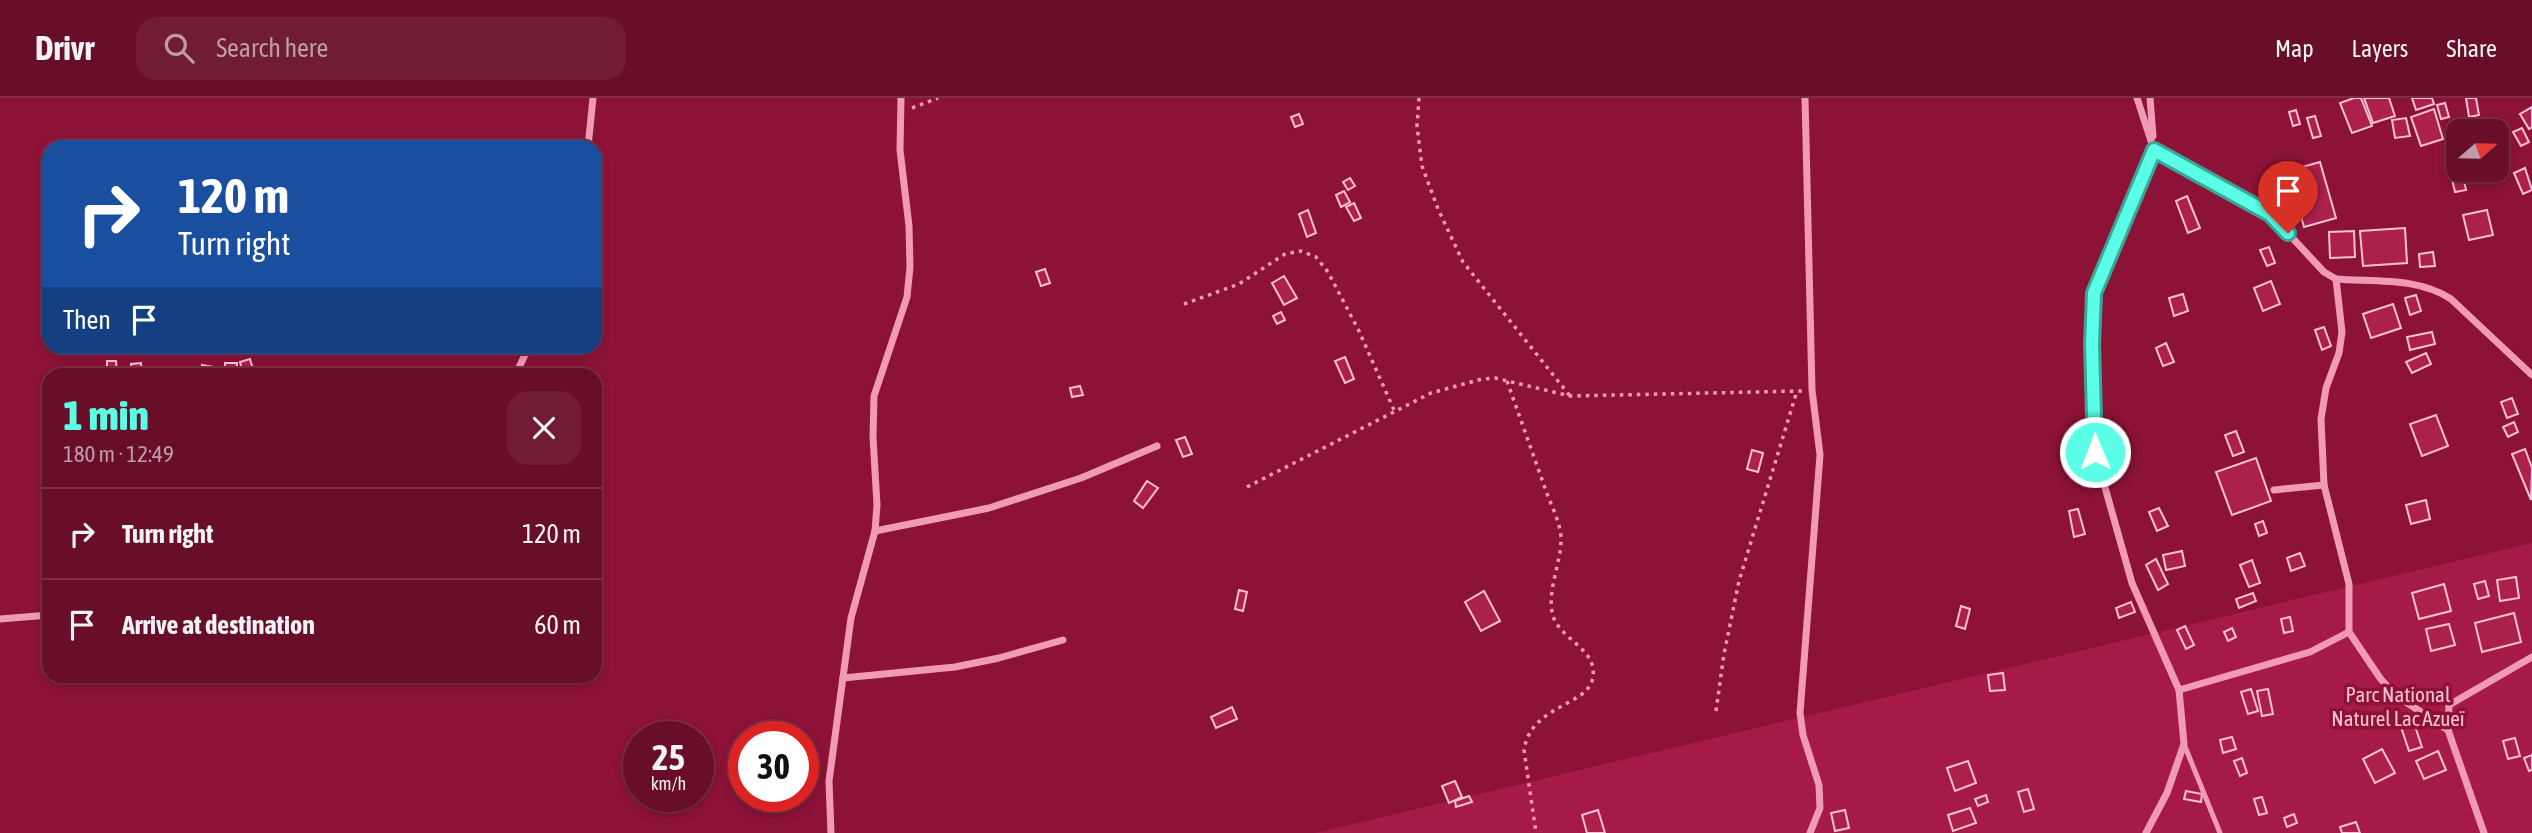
<!DOCTYPE html>
<meta charset="utf-8">
<style>
:root{--surface:#690e29;--page:#711c35;--text:#f1f3f6;--muted:#bd9ca8;--line:#7c2e46;--accent:#5affe5}
body{margin:0;font-family:"Asap Condensed",sans-serif;background:var(--page);color:var(--text);height:100vh;display:flex;flex-direction:column;font-size:26px;white-space:nowrap}
*{box-sizing:border-box;margin:0}
p{font-size:23px;color:var(--muted)}
.icon{flex:none;width:38px;height:38px;fill:none;stroke:currentColor;stroke-width:2;stroke-linecap:round;stroke-linejoin:round}
.map{position:relative;flex:1;overflow:hidden}
.sheet{position:absolute;left:42px;top:270px;width:560px;height:315px;display:flex;flex-direction:column;background:var(--surface);border-radius:21px;box-shadow:0 4px 10px #0003,0 0 0 2px var(--line)}
.sheet>*{flex:none}
.guide{position:absolute;left:42px;top:42px;width:560px;height:214px;border-radius:21px;box-shadow:0 4px 10px #0003,0 0 0 2px var(--line);background:#1a4fa0;color:#fff;overflow:hidden}
.needle{width:46px;rotate:70deg}
.tools{position:absolute;left:2446px;top:21px;display:grid;gap:14px}
.tools a{display:grid;place-items:center;width:63px;height:63px;border-radius:14px;background:var(--surface);box-shadow:0 4px 10px #0003,0 0 0 2px var(--line);font-size:35px}
.speed{position:absolute;left:623px;top:623px;display:flex;gap:14px;font-size:35px;font-weight:700;text-align:center}
.speed>*{display:grid;place-content:center;width:91px;height:91px;border-radius:50%;background:var(--surface);box-shadow:0 4px 10px #0003,0 0 0 2px var(--line);line-height:1}
.speed small{font-size:18px;font-weight:400}
.speed .limit{border:10px solid #d22;background:#fff;color:#111}
.pin{position:absolute;display:grid;place-items:center;width:60px;height:60px;color:#fff;margin:-72px -30px;border-radius:50% 50% 50% 0;rotate:-45deg;box-shadow:0 0 7px #0007}
.pin .icon{rotate:45deg}
.me{position:absolute;width:77px;margin:-38px;rotate:359deg;stroke-linejoin:round;filter:drop-shadow(0 0 5px #0008)}
.turn{display:flex;align-items:center;gap:24px;height:147px;padding:0 21px;font-size:32px}
.turn .icon{width:91px;height:91px;stroke-width:2.5}
.turn b{display:block;font-size:49px;line-height:60px}
.then{display:flex;align-items:center;height:66px;padding:0 21px;background:#0003;gap:14px;font-size:26px}
.round{display:grid;place-items:center;flex:none;width:74px;height:74px;border-radius:21px;background:var(--page)}
.summary{display:flex;align-items:center;justify-content:space-between;height:119px;padding:0 21px}
h1{font-size:42px;font-weight:800;line-height:52px;color:var(--accent)}
ul{padding:0;list-style:none}
li{display:flex;align-items:center;gap:21px;height:91px;padding:0 21px;border-top:2px solid var(--line)}
li div{flex:1}
li b{display:block;font-size:26px}
li em{font-style:normal}
header{display:flex;align-items:center;gap:42px;box-sizing:border-box;height:98px;padding:0 35px;background:var(--surface);border-bottom:2px solid var(--line)}
header strong{font-size:33px}
nav{display:flex;gap:38px;margin-inline-start:auto;font-size:24px}
.search{width:490px;height:63px;background:var(--page);display:flex;align-items:center;gap:18px;box-sizing:border-box;padding:0 24px;border-radius:21px;color:var(--muted);font-size:26px}
.map>svg:first-child{display:block}
</style>
<header>
<strong>Drivr</strong>
<div class="search"><svg class="icon" aria-label="search" viewBox="0 0 24 24"><circle cx="10" cy="10" r="6"/><path d="M15 15l6 6"/></svg>Search here</div>
<nav><a>Map</a><a>Layers</a><a>Share</a></nav>
</header>
<div class="map">
<svg width="2532" height="735" viewBox="0 0 2532 735">
<rect width="100%" height="100%" fill="#8c1237"/>
<polygon fill="#a61a47" points="2532,445 2532,735 1315,735"/>
<g fill="#ac204c" stroke="#fcc1d4" stroke-width="2">
<polygon points="2354,0 2361,0 2372,28 2352,35 2340,5"/>
<polygon points="2364,0 2389,0 2395,18 2373,25"/>
<polygon points="2412,0 2432,0 2434,6 2416,12"/>
<polygon points="2466,0 2476,0 2479,17 2469,19"/>
<polygon points="2445,5 2449,19 2441,21 2437,7"/>
<polygon points="2532,9 2532,29 2529,31 2520,16"/>
<polygon points="2434,11 2443,41 2421,48 2411,19"/>
<polygon points="2296,12 2300,26 2293,28 2289,14"/>
<polygon points="1299,16 1303,26 1295,29 1291,19"/>
<polygon points="2315,18 2321,38 2313,40 2307,20"/>
<polygon points="2406,20 2410,38 2395,40 2392,22"/>
<polygon points="2522,30 2529,44 2521,48 2513,34"/>
<polygon points="2320,64 2336,120 2304,129 2288,73"/>
<polygon points="2525,70 2532,92 2523,96 2514,75"/>
<polygon points="2463,78 2466,92 2455,94 2452,81"/>
<polygon points="1350,80 1355,88 1348,92 1343,84"/>
<polygon points="1344,93 1350,104 1341,109 1336,97"/>
<polygon points="2187,98 2200,130 2188,135 2176,103"/>
<polygon points="1354,105 1361,120 1354,123 1346,109"/>
<polygon points="1308,112 1316,135 1307,139 1299,116"/>
<polygon points="2487,112 2493,137 2469,142 2463,117"/>
<polygon points="2405,130 2407,165 2363,168 2360,133"/>
<polygon points="2354,133 2355,159 2330,160 2329,134"/>
<polygon points="2269,149 2275,165 2267,168 2260,152"/>
<polygon points="2433,154 2435,168 2420,169 2419,156"/>
<polygon points="1045,171 1050,185 1041,188 1036,174"/>
<polygon points="1284,178 1297,200 1284,207 1272,185"/>
<polygon points="2271,183 2280,206 2263,213 2254,190"/>
<polygon points="2183,196 2188,213 2174,218 2169,200"/>
<polygon points="2416,197 2421,213 2410,217 2405,200"/>
<polygon points="2393,206 2401,230 2371,240 2363,216"/>
<polygon points="1281,214 1285,222 1277,226 1273,218"/>
<polygon points="2324,229 2331,248 2322,252 2315,232"/>
<polygon points="2432,234 2435,246 2410,252 2407,239"/>
<polygon points="2166,245 2174,264 2163,268 2156,250"/>
<polygon points="2426,255 2431,266 2412,275 2406,264"/>
<polygon points="1345,259 1354,281 1345,285 1335,263"/>
<polygon points="250,261 254,275 243,276 240,264"/>
<polygon points="107,263 116,263 117,276 107,276"/>
<polygon points="141,265 142,276 132,276 131,266"/>
<rect x="225" y="265" width="12" height="11"/>
<polygon points="202,267 214,269 213,276 200,276"/>
<polygon points="1080,288 1083,297 1072,299 1070,290"/>
<polygon points="2512,300 2518,316 2507,320 2501,304"/>
<polygon points="2436,317 2448,348 2422,358 2410,326"/>
<polygon points="2514,324 2518,334 2508,339 2503,329"/>
<polygon points="2236,333 2244,354 2233,358 2225,337"/>
<polygon points="1185,339 1192,356 1183,359 1176,342"/>
<polygon points="2525,351 2532,370 2531,402 2512,356"/>
<polygon points="1752,352 1763,355 1758,374 1747,371"/>
<polygon points="2256,360 2271,403 2232,417 2216,374"/>
<polygon points="1147,383 1158,390 1143,410 1134,403"/>
<polygon points="2426,402 2430,421 2411,426 2406,407"/>
<polygon points="2159,410 2168,428 2157,433 2149,414"/>
<polygon points="2078,411 2085,436 2074,439 2069,413"/>
<polygon points="49,412 49,430 46,430 43,413"/>
<polygon points="2263,423 2267,435 2259,438 2255,426"/>
<polygon points="2182,453 2185,468 2166,472 2163,457"/>
<polygon points="2300,455 2305,468 2291,473 2287,460"/>
<polygon points="2156,461 2168,486 2158,492 2146,467"/>
<polygon points="2252,462 2260,485 2249,489 2240,467"/>
<polygon points="2516,479 2519,500 2500,503 2497,482"/>
<polygon points="2485,483 2489,498 2478,501 2474,486"/>
<polygon points="2444,486 2451,513 2419,521 2412,495"/>
<polygon points="1239,492 1247,494 1243,513 1235,511"/>
<polygon points="1484,493 1500,523 1481,533 1465,504"/>
<polygon points="2253,495 2256,503 2239,510 2236,501"/>
<polygon points="2131,504 2135,514 2119,520 2116,510"/>
<polygon points="1961,508 1970,511 1965,531 1956,528"/>
<polygon points="2514,515 2521,544 2482,554 2475,525"/>
<polygon points="2290,519 2293,533 2284,535 2281,521"/>
<polygon points="2449,526 2455,547 2431,553 2426,531"/>
<polygon points="2185,528 2194,547 2186,551 2177,532"/>
<polygon points="2232,530 2236,539 2228,543 2224,534"/>
<polygon points="2003,575 2005,592 1990,593 1988,577"/>
<polygon points="2251,591 2258,613 2248,616 2241,594"/>
<polygon points="2268,591 2273,616 2262,618 2257,593"/>
<polygon points="1232,609 1237,621 1216,630 1211,619"/>
<polygon points="2413,622 2422,649 2409,653 2400,626"/>
<polygon points="2232,639 2236,651 2223,655 2220,642"/>
<polygon points="2515,640 2520,658 2508,661 2503,643"/>
<polygon points="2382,651 2395,675 2375,685 2363,661"/>
<polygon points="2438,653 2446,672 2424,681 2416,663"/>
<polygon points="2532,657 2532,672 2529,673 2524,660"/>
<polygon points="2242,660 2247,675 2240,678 2234,663"/>
<polygon points="1968,663 1976,685 1955,693 1947,670"/>
<polygon points="1455,683 1462,699 1449,705 1442,688"/>
<polygon points="2028,691 2034,711 2024,714 2018,694"/>
<polygon points="2186,693 2202,696 2201,704 2184,701"/>
<polygon points="1986,697 1988,704 1978,708 1975,701"/>
<polygon points="1469,698 1472,704 1456,709 1455,703"/>
<polygon points="2262,699 2267,715 2259,717 2254,701"/>
<polygon points="1970,710 1976,725 1953,733 1948,717"/>
<polygon points="1598,712 1605,735 1587,735 1582,717"/>
<polygon points="1845,712 1849,730 1835,733 1831,715"/>
<polygon points="2294,716 2297,725 2287,729 2284,720"/>
<polygon points="2356,724 2360,735 2342,735 2340,729"/>
</g>
<g fill="none" stroke-linecap="round" stroke-linejoin="round">
<g stroke="#f19ab6" stroke-width="3.5" stroke-dasharray="3.5 5" stroke-linecap="butt">
<polyline points="1419,0 1417,28 1422,68 1438,111 1463,164 1570,298"/>
<polyline points="912,10 938,0"/>
<polyline points="1184,206 1239,186 1285,156 1301,153 1316,159 1328,174 1359,233 1394,312"/>
<path d="M1507 283C1520 320 1533 356 1546 393 1551 407 1560 424 1561 439 1562 464 1546 493 1553 518 1561 543 1601 552 1592 583 1584 608 1531 608 1524 652L1536 735"/>
<polyline points="1247,389 1431,295 1482,281 1495,280 1570,298 1802,293"/>
<polyline points="1716,613 1724,556 1739,483 1797,293"/>
</g>
<polyline stroke="#f19ab6" stroke-width="5" points="2184,646 2220,735"/>
<g stroke="#f19ab6" stroke-width="7">
<polyline points="1805,0 1812,292 1820,357 1800,615 1803,637 1819,687 1820,710 1810,735"/>
<polyline points="2137,0 2154,52 2094,195 2092,246 2095,354 2132,485 2179,592 2184,646 2167,695 2146,735"/>
<polyline points="2150,0 2153,38"/>
<polyline points="588,49 593,0"/>
<path d="M2154 49V52L2270 116 2324 174 2336 181C2375 184 2418 179 2451 201L2532 277"/>
<polyline points="2336,181 2342,234 2339,255 2326,290 2321,321 2324,387 2349,486 2349,534 2380,580 2394,596 2448,632"/>
<polyline points="516,276 529,248"/>
<polyline points="2274,392 2324,387"/>
<polyline points="875,433 989,410 1081,380 1157,348"/>
<polyline points="0,521 49,517"/>
<polyline points="843,580 955,569 999,560 1063,542"/>
<polyline points="2179,592 2310,554 2349,534"/>
<polyline points="831,735 829,683 851,520 875,433 877,407 873,339 874,298 907,199 910,169 909,128 900,52 901,0"/>
<polyline points="2484,735 2448,632 2449,607 2532,559"/>
</g>
</g>
<g fill="none" stroke-linecap="round" stroke-linejoin="round">
<defs>
<polyline id="route" points="2095,354 2092,246 2094,195 2154,52 2270,116 2288,135"/>
</defs>
<use href="#route" stroke="#3aa695" stroke-width="18"/>
<use href="#route" stroke="#5affe5" stroke-width="12"/>
</g>
<g text-anchor="middle" dominant-baseline="central" stroke-width="7" stroke-linejoin="round" paint-order="stroke">
<g font-size="21" fill="#fcc1d4" stroke="#8c1237">
<text x="2398" y="596">Parc National<tspan x="2398" dy="24">Naturel Lac Azueï</tspan></text>
</g>
</g>
</svg>
<div class="tools">
<a><svg class="needle" viewBox="-14 -14 28 28"><path d="M0-13l5 13h-10z" fill="#e53935"/><path d="M0 13l5-13h-10z" fill="#bd9ca8"/></svg></a>
</div>
<div class="speed"><div>25<small>km/h</small></div><div class="limit">30</div></div>
<div class="pin" style="left:2288px;top:135px;background:#d93025"><svg class="icon" aria-label="arrive" viewBox="0 0 24 24"><path d="M6 21V4h12l-3 4 3 4H6"/></svg></div>
<svg class="me" style="left:2095px;top:354px" viewBox="-20 -20 40 40"><circle r="17" fill="#5affe5" stroke="#fff" stroke-width="3"/><path d="M0-11L8 9 0 5-8 9z" fill="#fff"/></svg>
<div class="guide">
<div class="turn"><svg class="icon" aria-label="right" viewBox="0 0 24 24"><path d="M7 20v-9h11M14 6l5 5-5 5"/></svg><div><b>120 m</b>Turn right</div></div>
<div class="then">Then<svg class="icon" aria-label="arrive" viewBox="0 0 24 24"><path d="M6 21V4h12l-3 4 3 4H6"/></svg></div>
</div>
<section class="sheet">
<div class="summary"><div><h1>1 min</h1><p>180 m · 12:49</p></div><a class="round"><svg class="icon" aria-label="close" viewBox="0 0 24 24"><path d="M6 6l12 12M18 6L6 18"/></svg></a></div>
<ul>
<li><svg class="icon" aria-label="right" viewBox="0 0 24 24"><path d="M7 20v-9h11M14 6l5 5-5 5"/></svg><div><b>Turn right</b></div><em>120 m</em></li>
<li><svg class="icon" aria-label="arrive" viewBox="0 0 24 24"><path d="M6 21V4h12l-3 4 3 4H6"/></svg><div><b>Arrive at destination</b></div><em>60 m</em></li>
</ul>
</section>
</div>
